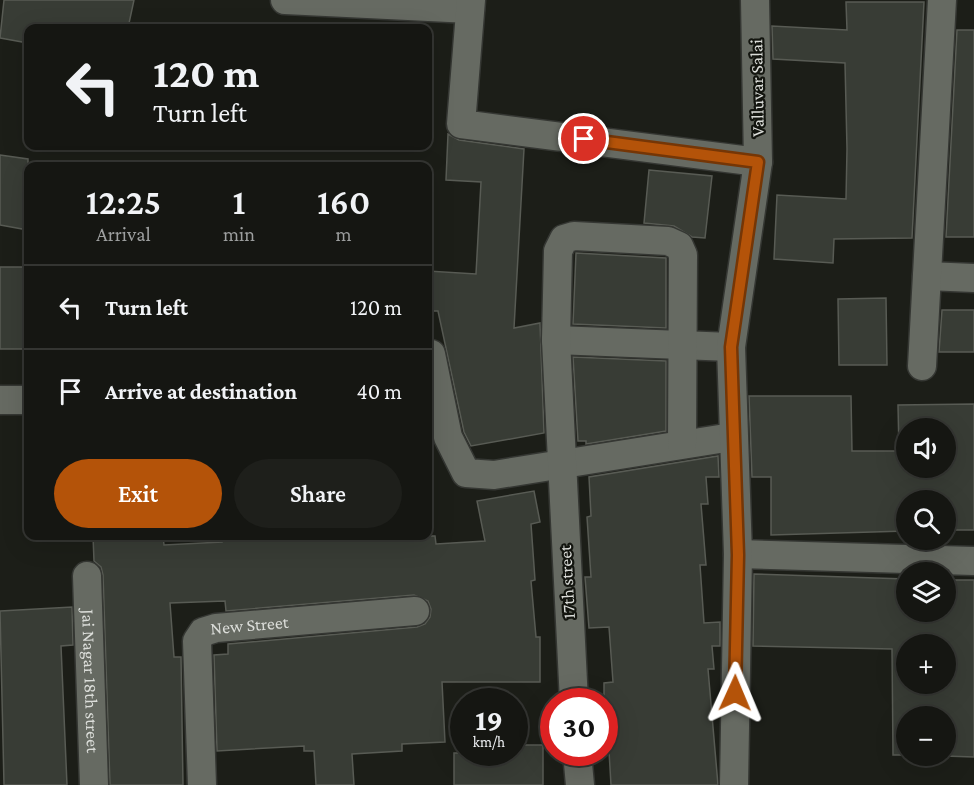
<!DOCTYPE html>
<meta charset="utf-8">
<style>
:root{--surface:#151612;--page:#1e1f1b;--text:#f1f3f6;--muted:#9d9f9f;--line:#343532;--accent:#b45309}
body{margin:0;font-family:"Crimson Pro",serif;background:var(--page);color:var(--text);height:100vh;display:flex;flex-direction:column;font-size:22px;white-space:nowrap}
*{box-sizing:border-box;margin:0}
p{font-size:20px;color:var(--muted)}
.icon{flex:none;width:33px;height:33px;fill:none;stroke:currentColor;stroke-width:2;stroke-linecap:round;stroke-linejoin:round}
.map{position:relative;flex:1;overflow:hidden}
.drawer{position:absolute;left:24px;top:162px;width:408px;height:378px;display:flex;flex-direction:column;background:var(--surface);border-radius:12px;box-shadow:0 6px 24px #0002,0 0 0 2px var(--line)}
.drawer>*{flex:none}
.top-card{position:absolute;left:24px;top:24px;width:408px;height:126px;border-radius:12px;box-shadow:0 6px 24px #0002,0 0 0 2px var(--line);background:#151612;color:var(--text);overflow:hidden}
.controls{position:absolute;left:896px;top:418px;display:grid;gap:12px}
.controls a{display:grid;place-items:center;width:60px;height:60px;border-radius:50%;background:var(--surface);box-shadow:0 6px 24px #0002,0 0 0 2px var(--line);font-size:30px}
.speed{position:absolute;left:450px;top:688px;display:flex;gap:12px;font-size:30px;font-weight:700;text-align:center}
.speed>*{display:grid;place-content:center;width:78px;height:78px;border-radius:50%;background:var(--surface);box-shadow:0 6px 24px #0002,0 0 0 2px var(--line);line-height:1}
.speed small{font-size:15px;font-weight:400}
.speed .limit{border:9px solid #d22;background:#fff;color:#111}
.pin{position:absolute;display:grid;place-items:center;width:51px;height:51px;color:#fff;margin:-26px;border:3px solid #fff;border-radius:50%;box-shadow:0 2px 6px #0007}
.me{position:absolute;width:66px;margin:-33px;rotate:1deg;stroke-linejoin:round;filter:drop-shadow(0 0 4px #0008)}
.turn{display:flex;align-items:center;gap:21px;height:126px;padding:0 30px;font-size:27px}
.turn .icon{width:78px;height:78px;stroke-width:2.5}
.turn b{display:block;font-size:42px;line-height:51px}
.eta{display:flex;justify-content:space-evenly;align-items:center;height:102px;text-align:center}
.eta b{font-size:36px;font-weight:600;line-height:42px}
.action{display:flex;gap:12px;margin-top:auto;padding:12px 30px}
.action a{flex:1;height:69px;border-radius:36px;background:var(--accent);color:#fff;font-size:24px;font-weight:600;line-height:69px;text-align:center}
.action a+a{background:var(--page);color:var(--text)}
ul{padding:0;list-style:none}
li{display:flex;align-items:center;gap:18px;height:84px;padding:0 30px;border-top:2px solid var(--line)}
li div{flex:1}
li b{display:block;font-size:22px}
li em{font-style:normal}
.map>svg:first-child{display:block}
</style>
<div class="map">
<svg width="974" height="785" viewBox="0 0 974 785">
<rect width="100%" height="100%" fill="#1c1e18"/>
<g fill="#383c35" stroke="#585b54" stroke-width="1.5" fill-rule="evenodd">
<polygon points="4,0 134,0 128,28 28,28 28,43 0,38"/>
<polygon points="846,2 924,2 912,238 834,239 833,263 774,259 777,195 846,199 847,149 845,63 773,59 772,26 847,30"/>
<polygon points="957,30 974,30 974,237 946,237"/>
<polygon points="448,134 459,140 524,149 514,328 540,323 544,433 471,446 464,432 438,311 428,311 428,271 476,274 481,182 446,180"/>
<polygon points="0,155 28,159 28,230 0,225"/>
<polygon points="649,170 712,176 705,238 692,237 674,226 644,223"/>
<polygon points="576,253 666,258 666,328 573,324"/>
<rect x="0" y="267" width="28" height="82"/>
<polygon points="886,298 887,365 839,365 838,299"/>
<polygon points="942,310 974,310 974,352 939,352"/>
<polygon points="573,357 666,361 666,431 586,444 586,441 578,441"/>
<path d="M749 396H851L852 451H899L898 405 974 404V530H945V501H906V531L771 535V477H752ZM906 429H945V468H906Z"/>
<polygon points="718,456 719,477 706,477 708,504 701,504 706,565 700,565 704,623 720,622 720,646 712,646 714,669 708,669 718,785 611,785 608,734 604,735 604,683 613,682 609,627 589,628 585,577 591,577 587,517 591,516 589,477"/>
<polygon points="534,491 540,522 531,524 535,580 531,581 536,637 540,637 540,682 442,682 445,742 402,744 402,751 352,754 354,785 316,785 314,751 304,751 304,746 217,751 214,655 228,654 228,644 417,627 425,624 430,617 431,609 428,601 414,595 226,611 225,601 170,603 174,657 181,657 183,785 110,785 103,575 101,567 94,561 93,536 163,536 164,545 222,542 221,536 435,536 436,544 485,541 477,501"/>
<path d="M754 574 906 579V612H945V580H974V757L945 756V717H906V755H893L892 649 753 646ZM906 645H945V684H906Z"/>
<polygon points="72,607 73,645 61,646 67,785 4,785 0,611"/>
<polygon points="514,745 543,745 543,785 454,785 454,753 514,753"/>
</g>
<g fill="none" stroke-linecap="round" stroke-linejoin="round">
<defs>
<g id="minor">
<polyline points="285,0 470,9"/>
<polyline points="471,0 461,124 758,162"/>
<polyline points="927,276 974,278"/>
<polyline points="556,340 731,347"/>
<polyline points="431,354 448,437 466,473 494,475 732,437"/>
<polyline points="922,366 942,0"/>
<polyline points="0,400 28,400"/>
<polyline points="738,554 974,561"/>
<path id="s1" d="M87 576 94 785"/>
<polyline points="574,702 556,340 558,251 564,239 574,236 668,241 679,246 683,255 682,444"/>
<polyline points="577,753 580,785"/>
<path id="s2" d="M202 785 197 641 203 632 216 628 415 611"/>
<polyline points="734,785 738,554 731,347 758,162 755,0"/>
</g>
</defs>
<use href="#minor" stroke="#353733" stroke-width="31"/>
<use href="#minor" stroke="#666a62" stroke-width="28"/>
</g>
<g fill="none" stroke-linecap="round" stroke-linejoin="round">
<defs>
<polyline id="route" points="584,139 758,162 731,347 738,555 735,693"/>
</defs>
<use href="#route" stroke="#753606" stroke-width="15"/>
<use href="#route" stroke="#b45309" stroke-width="10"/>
</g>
<g text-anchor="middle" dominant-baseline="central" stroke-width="4.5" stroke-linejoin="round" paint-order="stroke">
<g font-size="18" fill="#dbddd9" stroke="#13150f">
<text transform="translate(757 88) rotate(-91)">Valluvar Salai</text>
<text transform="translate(567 582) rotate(-93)">17th street</text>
<text stroke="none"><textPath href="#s2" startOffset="202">New Street</textPath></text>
<text stroke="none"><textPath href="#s1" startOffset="105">Jai Nagar 18th street</textPath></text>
</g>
</g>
</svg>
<div class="controls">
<a><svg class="icon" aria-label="sound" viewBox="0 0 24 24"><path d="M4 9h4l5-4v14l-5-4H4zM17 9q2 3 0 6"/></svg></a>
<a><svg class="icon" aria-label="search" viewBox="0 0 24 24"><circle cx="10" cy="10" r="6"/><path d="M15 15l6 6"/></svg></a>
<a><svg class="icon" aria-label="layers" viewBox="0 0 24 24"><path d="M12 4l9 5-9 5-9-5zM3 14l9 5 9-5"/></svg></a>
<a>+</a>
<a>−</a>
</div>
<div class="speed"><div>19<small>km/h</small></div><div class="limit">30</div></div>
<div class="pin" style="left:584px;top:139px;background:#d93025"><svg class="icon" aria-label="arrive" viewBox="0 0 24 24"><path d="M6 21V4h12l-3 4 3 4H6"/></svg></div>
<svg class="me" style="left:735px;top:693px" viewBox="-20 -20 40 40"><path d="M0-17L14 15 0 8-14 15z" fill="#b45309" stroke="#fff" stroke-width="4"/></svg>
<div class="top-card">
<div class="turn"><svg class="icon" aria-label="left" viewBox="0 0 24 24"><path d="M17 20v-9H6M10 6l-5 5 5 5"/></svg><div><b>120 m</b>Turn left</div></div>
</div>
<section class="drawer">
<div class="eta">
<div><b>12:25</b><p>Arrival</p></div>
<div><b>1</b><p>min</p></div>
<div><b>160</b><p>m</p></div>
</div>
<ul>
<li><svg class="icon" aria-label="left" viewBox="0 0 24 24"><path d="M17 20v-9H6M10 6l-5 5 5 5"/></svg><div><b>Turn left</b></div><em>120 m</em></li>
<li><svg class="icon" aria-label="arrive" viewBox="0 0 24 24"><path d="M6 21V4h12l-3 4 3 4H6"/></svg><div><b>Arrive at destination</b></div><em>40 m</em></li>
</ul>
<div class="action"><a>Exit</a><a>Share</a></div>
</section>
</div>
